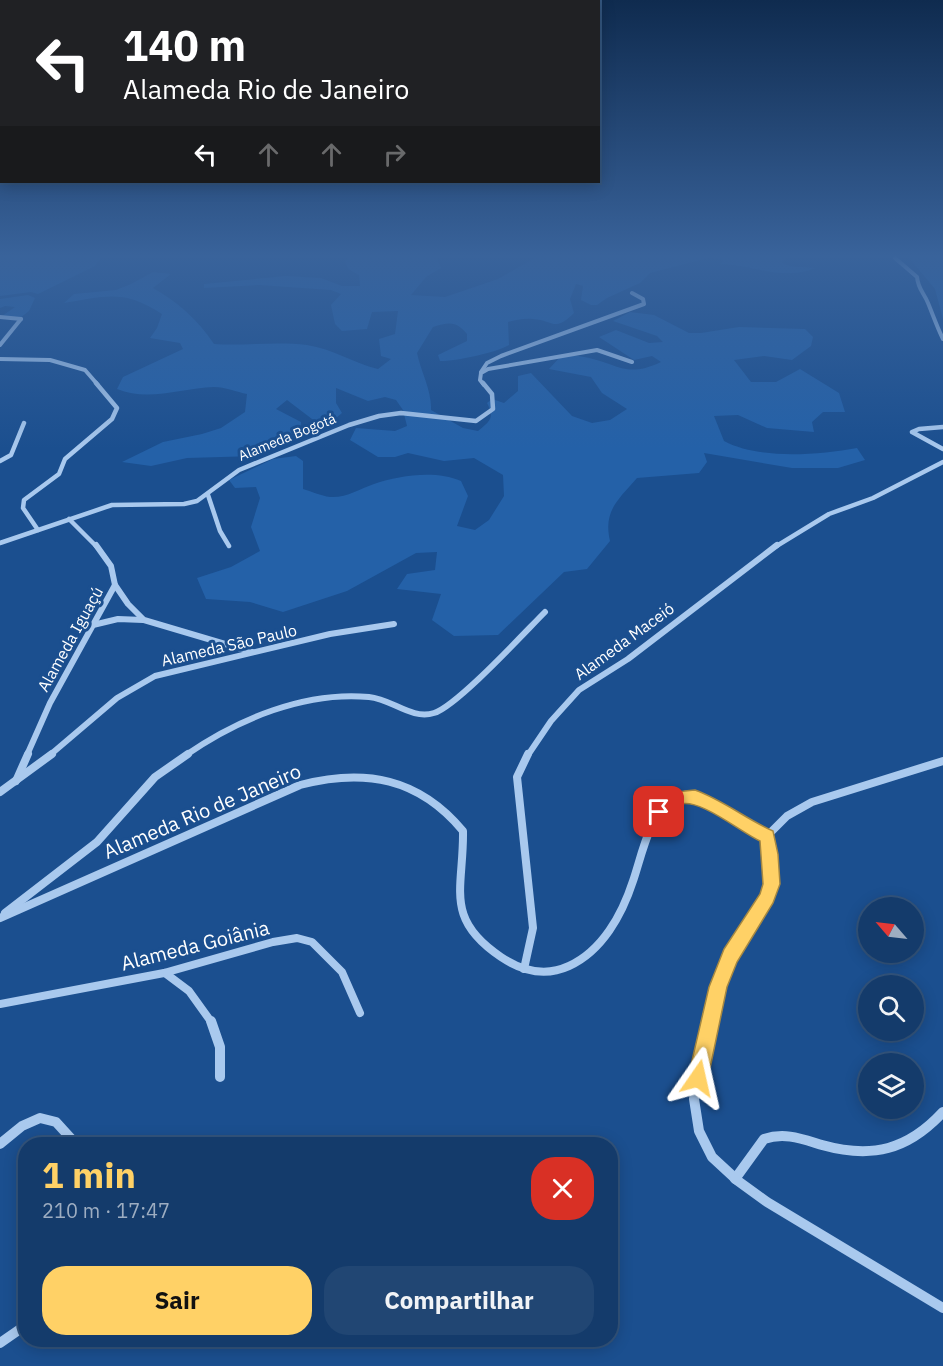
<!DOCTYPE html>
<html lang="pt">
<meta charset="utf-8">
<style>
:root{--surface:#143b6b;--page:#214673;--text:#f1f3f6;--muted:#9dadc1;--line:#33557e;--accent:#ffd166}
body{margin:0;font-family:"IBM Plex Sans",sans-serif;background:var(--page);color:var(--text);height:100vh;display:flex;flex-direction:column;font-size:22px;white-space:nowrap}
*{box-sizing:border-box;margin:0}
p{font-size:20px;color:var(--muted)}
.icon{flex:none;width:33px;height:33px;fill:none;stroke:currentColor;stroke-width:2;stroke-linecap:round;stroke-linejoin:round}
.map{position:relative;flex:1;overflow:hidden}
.panel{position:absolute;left:18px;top:1137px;width:600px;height:210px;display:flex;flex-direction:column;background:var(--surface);border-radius:24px;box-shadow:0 3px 15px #0003,0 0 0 2px var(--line)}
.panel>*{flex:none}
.hud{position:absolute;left:0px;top:0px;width:600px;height:183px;box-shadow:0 3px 15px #0003,0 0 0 2px var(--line);background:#202124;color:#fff;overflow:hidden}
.needle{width:39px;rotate:298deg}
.buttons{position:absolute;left:858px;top:897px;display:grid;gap:12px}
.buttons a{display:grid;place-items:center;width:66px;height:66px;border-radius:50%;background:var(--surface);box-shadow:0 3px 15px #0003,0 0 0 2px var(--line);font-size:30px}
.pin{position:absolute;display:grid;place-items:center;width:51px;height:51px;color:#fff;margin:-26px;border-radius:12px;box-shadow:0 3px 9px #0006}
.me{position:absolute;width:66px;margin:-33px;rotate:11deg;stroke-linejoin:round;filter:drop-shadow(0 0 4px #0008)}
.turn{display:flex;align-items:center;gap:21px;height:126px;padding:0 24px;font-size:27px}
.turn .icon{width:78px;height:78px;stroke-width:2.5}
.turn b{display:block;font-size:42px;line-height:51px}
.lanes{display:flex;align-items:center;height:57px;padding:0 24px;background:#0003;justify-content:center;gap:30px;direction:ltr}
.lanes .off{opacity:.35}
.round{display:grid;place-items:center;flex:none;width:63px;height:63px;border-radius:24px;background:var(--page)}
.overview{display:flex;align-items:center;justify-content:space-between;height:102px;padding:0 24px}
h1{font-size:36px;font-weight:800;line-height:45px;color:var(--accent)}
.cta{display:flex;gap:12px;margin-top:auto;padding:12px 24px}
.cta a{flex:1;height:69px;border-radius:24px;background:var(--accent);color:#111;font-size:24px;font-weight:800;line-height:69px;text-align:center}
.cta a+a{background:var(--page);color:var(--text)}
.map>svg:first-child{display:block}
</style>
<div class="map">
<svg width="943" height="1366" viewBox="0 0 943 1366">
<rect width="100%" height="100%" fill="#1b4f8f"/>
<g fill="#2461a8">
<polygon points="0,258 101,258 95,266 38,294 31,292 0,296"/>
<path d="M349 258H437L441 268 426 277 411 295 445 297 498 279 535 258H708L650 273 640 283 607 298 597 305H591L581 300 583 286 576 284 570 299 574 313C554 333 553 320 533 319 524 318 516 320 508 322L509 345C495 353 457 361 440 361L438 355 467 341V334C456 321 449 322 433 327L417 353C421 372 432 391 431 410L463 428 478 431C490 421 495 418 487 403L492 399 504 403 518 391V376L531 373 572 416 592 423 610 420 627 409 602 393 591 377 549 369 561 356C568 356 577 355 584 357 618 363 625 379 661 362L652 356 634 360 599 337 616 330 649 343 663 342 657 336 613 321 630 312 654 315 689 333H701L739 327 805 329 813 337 811 346 792 360 764 356 734 360 751 382H776L800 369 839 393 845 412H823L812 422 814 432 767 428 738 415 714 416 724 441C760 460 817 455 857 448L865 460 838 468H792L704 453 707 462 699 473 637 478C618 500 603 511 610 541L587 569 564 572 498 635 454 636 432 620 441 594 397 589 407 574 435 570 437 552 416 553 347 591 283 612 250 602 206 599 197 578 231 567 260 551 251 527 260 498 256 487 235 488 229 480 273 459 296 456 303 461V489C311 491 321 496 330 497 347 498 359 489 374 484 400 475 436 470 461 481L468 496 457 526 475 530 489 520 504 496 503 475 474 458 444 461 408 453 395 457H378L350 440 356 428 395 431 407 426 403 410 396 400 385 397 368 401 336 388V403L342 413 330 423 312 419 287 400 276 409 301 422 300 438 256 456 187 458 151 466 122 462 163 442 202 434 221 428 245 412 247 394C237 392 225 387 214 387 182 388 148 402 117 389L123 377 183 349 180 343 150 338 157 328 162 314C124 289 106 296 64 303L74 294 116 290 131 284 153 272 171 274 153 288C178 302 198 320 214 344 244 346 277 341 307 345 333 349 353 363 378 369L391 359 381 356 379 339 395 334 398 311 372 312 367 329 342 331 335 324 331 305 341 294 331 290 259 285 204 288V284L286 276 321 278 342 286H360L359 275 348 269 345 261Z"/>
<path d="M712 258H785L781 262C791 269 803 266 815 268 782 282 752 264 719 264L723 262 721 259Z"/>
<polygon points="909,258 943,258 943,319 935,289"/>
<polygon points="28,295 35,298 29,311 20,318 2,316 15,307 5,306 0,308 0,299"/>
</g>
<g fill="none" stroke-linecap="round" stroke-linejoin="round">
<g stroke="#a9c9ee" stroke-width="4">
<path d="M895 258 917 277C918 289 924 293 928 303 933 315 937 327 943 339"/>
<polyline points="0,317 21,319"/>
<polyline points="0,345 21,319"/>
<polyline points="0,359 50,360 85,370 98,385"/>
<polyline points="481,372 487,363 501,356 644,304 643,299 632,293"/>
<polyline points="484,385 480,380 481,373 488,369 597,350 632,362"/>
</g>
<g stroke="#a9c9ee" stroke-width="4.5">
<polyline points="943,427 919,429 912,432 943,449"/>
<polyline points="0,461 11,455 24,423"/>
<polyline points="208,495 220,531 229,546"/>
<polyline points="69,519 97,547"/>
<polyline points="38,530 23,508 24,500 59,474 65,459 112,419 117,408 96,383"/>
<polyline points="0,543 112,505 184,504 197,501 239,470 349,425 379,416 401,413 476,421 493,409 492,394 483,383"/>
<polyline points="775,547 829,514 873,498 943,462"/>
</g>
<g stroke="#a9c9ee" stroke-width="6">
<polyline points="115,585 128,604 144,620 252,652"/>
<polyline points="93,625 118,619 143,620"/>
<polyline points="27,755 50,703 115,585 111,566 96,545"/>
<polyline points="50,755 117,698 155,676 330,634 394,624"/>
<path d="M186 755C238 719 305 691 369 697 392 699 411 720 434 713 457 706 524 633 545 612"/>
<polyline points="528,755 551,721 579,690 628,659 777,545"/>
</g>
<g stroke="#a9c9ee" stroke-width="8">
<polyline points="16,781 28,754"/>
<polyline points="0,792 52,754"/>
<polyline points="767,836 787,816 812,802 943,761"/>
<polyline points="5,913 97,842 155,777 188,754"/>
<path d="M0 918 300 785C365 768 419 778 463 831 464 888 443 918 501 957 522 971 545 977 569 966 602 951 622 915 633 881 641 858 650 812 672 800 700 786 743 824 767 836"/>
<polyline points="524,969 533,928 517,777 528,754"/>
<polyline points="165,973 189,991 212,1023"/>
<polyline points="0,1004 164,973 273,942 297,938 312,942 342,972 360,1013"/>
<polyline points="709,1023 732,953 761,911 768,893 771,865 767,836"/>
</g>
<g stroke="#a9c9ee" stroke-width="10">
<polyline points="211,1021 220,1047 220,1077"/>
<polyline points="709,1021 700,1059 694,1099 699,1131 712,1157 738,1181 767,1202 943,1308"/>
<polyline points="0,1144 22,1126 40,1118 56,1122 76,1144"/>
<path d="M735 1179 764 1139C785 1132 802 1139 822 1145 872 1159 908 1150 943 1112"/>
<polyline points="0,1343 26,1325"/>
</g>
</g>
<linearGradient id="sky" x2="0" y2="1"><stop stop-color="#0f2b4f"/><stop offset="0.57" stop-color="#39639b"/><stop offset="1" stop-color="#39639b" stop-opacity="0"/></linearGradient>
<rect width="943" height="449" fill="url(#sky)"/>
<path fill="#ffd166" stroke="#a68842" stroke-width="1.5" d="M695 790C723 800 746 819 773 831L778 854 780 884 773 903 737 962 727 987 708 1078 705 1085 698 1088 691 1085 688 1078 709 987 724 949 760 894 763 884 760 841C740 832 698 796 678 805 670 808 667 816 659 819L653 817 651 812C659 794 677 791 695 790Z"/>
<g text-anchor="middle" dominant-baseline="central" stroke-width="6" stroke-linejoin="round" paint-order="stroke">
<g font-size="14" fill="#fff" stroke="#1b4f8f">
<text transform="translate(287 437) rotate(-22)">Alameda Bogotá</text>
</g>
<g font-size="16" fill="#fff" stroke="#1b4f8f">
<text transform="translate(70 639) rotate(-61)">Alameda Iguaçú</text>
<text transform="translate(624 641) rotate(-36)">Alameda Maceió</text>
<text transform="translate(229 645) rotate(-13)">Alameda São Paulo</text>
</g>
<g font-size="20" fill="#fff" stroke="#1b4f8f">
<text transform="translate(202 811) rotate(-23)">Alameda Rio de Janeiro</text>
<text transform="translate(195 945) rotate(-14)">Alameda Goiânia</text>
</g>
</g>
</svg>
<div class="buttons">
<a><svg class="needle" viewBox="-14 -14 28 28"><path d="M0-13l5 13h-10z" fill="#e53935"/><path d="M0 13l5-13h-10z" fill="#9dadc1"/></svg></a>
<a><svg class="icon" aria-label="search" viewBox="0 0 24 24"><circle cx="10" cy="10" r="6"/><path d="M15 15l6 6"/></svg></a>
<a><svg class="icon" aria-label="layers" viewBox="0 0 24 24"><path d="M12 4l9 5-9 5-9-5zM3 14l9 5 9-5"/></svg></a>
</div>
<div class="pin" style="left:659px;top:812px;background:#d93025"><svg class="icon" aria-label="arrive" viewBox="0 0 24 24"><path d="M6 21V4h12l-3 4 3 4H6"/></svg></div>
<svg class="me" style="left:698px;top:1078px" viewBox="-20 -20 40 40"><path d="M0-17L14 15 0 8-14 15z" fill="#ffd166" stroke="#fff" stroke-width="4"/></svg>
<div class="hud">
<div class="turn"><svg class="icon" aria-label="left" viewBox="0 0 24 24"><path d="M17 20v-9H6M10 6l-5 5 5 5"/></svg><div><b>140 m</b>Alameda Rio de Janeiro</div></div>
<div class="lanes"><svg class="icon" aria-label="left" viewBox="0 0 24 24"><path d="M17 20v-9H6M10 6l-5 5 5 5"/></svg><svg class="icon off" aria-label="ahead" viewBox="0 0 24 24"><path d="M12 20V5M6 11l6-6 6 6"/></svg><svg class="icon off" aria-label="ahead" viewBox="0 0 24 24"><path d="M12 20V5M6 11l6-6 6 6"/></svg><svg class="icon off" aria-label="right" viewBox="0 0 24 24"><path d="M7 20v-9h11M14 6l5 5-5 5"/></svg></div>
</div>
<section class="panel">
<div class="overview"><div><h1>1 min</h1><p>210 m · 17:47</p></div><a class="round" style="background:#d93025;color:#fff"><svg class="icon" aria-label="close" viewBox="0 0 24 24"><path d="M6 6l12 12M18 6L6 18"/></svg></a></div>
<div class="cta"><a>Sair</a><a>Compartilhar</a></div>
</section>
</div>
